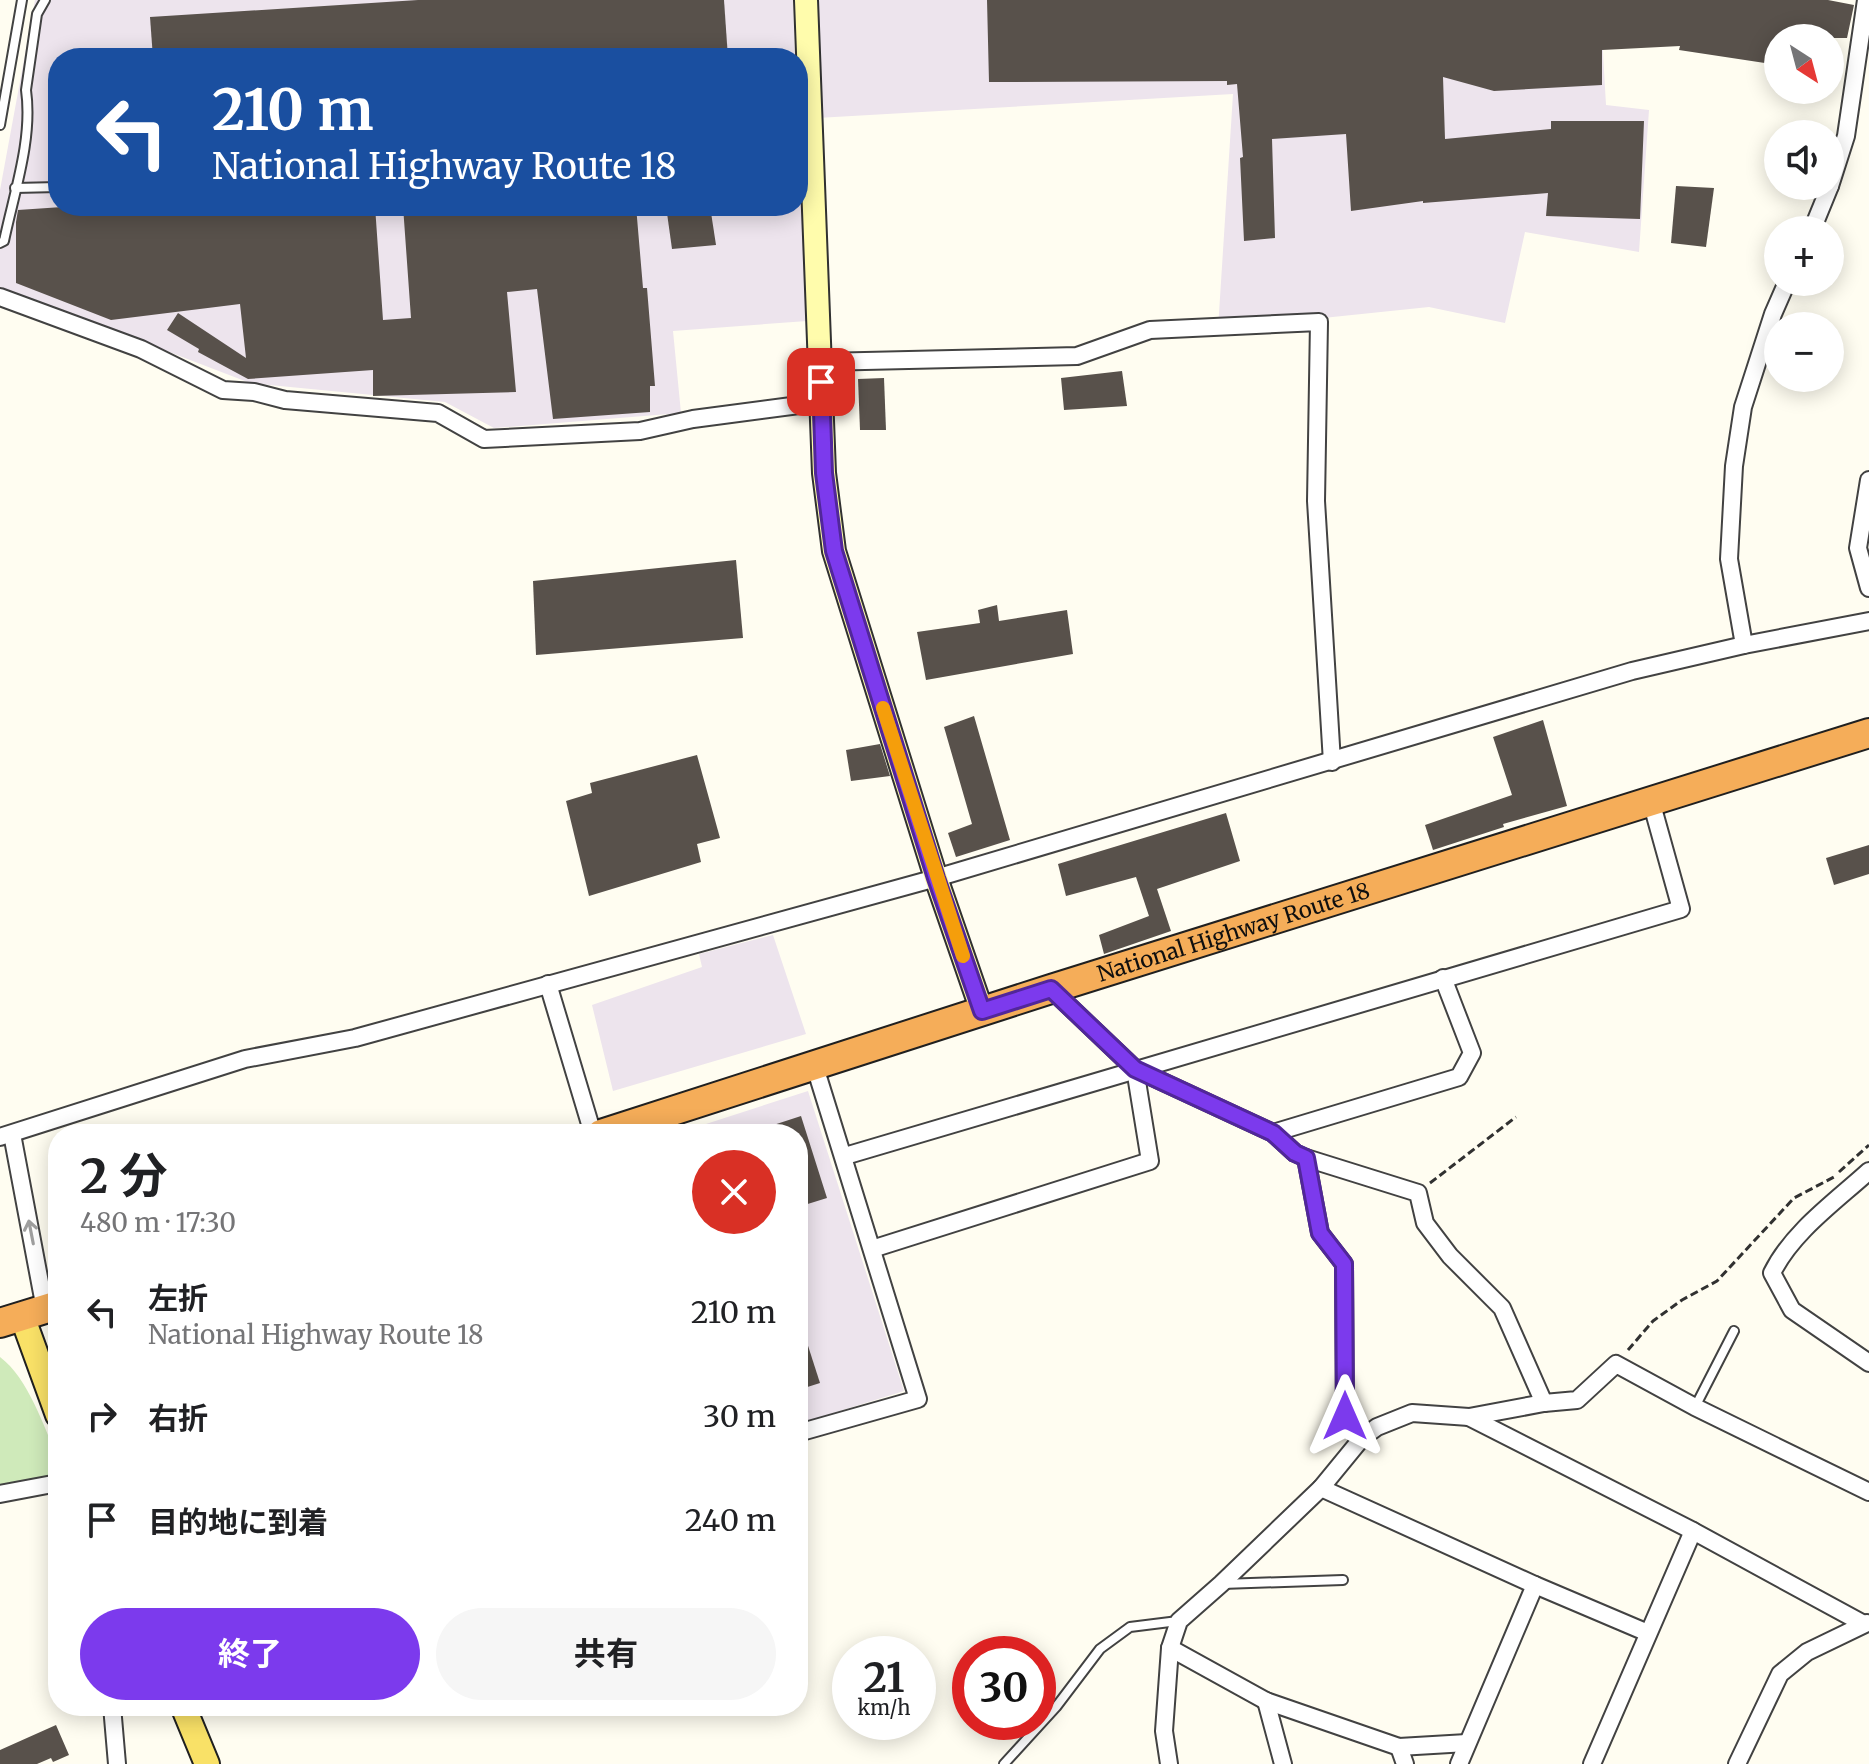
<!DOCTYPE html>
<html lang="ja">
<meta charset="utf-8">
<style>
:root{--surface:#fff;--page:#f6f6f6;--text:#202124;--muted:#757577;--accent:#7c3aed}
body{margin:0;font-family:Merriweather,"Noto Sans JP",serif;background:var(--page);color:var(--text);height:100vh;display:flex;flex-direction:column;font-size:30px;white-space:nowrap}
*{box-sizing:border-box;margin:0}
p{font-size:26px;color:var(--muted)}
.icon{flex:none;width:44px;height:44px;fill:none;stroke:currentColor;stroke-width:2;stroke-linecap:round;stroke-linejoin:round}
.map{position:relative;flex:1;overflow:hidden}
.panel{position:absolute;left:48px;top:1124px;width:760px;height:592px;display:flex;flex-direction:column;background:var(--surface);border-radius:32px;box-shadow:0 4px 20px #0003}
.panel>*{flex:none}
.banner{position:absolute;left:48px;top:48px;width:760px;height:168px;border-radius:32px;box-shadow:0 4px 20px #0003;background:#1a4fa0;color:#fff;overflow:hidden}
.needle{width:52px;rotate:144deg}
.fabs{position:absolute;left:1764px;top:24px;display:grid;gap:16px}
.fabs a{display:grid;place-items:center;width:80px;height:80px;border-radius:50%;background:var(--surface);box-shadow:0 4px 20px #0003;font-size:40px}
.speed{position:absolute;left:832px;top:1636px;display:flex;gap:16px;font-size:40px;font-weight:700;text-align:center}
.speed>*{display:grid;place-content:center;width:104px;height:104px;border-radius:50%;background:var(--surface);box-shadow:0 4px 20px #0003;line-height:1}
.speed small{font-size:20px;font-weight:400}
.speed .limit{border:12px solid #d22;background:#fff;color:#111}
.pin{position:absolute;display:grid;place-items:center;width:68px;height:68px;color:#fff;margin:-34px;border-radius:16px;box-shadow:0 4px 12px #0006}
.me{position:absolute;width:88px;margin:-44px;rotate:0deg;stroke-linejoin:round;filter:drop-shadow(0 0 6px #0008)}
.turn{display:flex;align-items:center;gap:28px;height:168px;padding:0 32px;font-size:36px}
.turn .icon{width:104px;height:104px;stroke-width:2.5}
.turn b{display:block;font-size:56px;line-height:68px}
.round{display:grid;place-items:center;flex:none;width:84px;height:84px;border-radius:42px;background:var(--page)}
.head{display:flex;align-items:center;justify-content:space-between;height:136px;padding:0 32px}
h1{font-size:48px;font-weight:700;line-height:60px}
.cta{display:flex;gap:16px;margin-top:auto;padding:16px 32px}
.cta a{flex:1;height:92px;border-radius:48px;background:var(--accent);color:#fff;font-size:32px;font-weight:700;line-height:92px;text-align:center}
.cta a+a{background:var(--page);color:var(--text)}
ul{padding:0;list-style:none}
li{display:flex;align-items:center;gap:24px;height:104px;padding:0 32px}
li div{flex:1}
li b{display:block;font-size:30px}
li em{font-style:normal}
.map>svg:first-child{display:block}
</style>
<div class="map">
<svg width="1869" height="1764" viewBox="0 0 1869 1764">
<rect width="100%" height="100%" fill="#fffdf1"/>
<g fill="#ede4ed">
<polygon points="35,0 793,0 795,58 58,58 58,206 798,206 798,122 807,321 673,331 681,413 494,428 445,402 250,383 0,287 0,190"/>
<polygon points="814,0 1600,0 1606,105 1649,110 1639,252 1525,232 1505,323 1429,307 1218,329 1233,94 817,118"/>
<polygon points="773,935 806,1034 613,1091 592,1005 702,967 699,954"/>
<polygon points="808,1091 904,1391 798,1424 798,1134 675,1134"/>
</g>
<path fill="#cfeaba" d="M0 1357C29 1379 43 1426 58 1458V1466L53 1475 0 1486Z"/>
<g fill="#58514b">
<polygon points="418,0 724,0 728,58 153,58 150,17"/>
<polygon points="987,0 1828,0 1854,5 1847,38 1778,38 1778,65 1679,50 1680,46 1602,50 1602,85 1494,91 1443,77 1445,139 1551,129 1551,121 1644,121 1640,219 1546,216 1548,193 1423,203 1423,201 1351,211 1346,134 1272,139 1275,238 1244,241 1240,158 1243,157 1237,84 1227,85 1227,81 989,82"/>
<polygon points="1676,186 1714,188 1706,247 1671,243"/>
<polygon points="77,206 223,206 223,212 292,206 375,206 383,320 411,318 403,206 636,206 643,288 647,288 655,386 650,386 650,412 553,419 537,289 507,292 516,392 373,396 373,370 248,379 198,352 199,349 167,330 178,313 246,358 240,304 111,320 16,283 16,222 18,210"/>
<polygon points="666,206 710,206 716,245 672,249"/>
<polygon points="1122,371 1127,406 1064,410 1061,378"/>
<polygon points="884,378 886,430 860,430 858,379"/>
<polygon points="736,560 743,638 536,655 533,581"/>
<polygon points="997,605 999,621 1067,610 1073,654 926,680 917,632 980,623 978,610"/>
<polygon points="974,716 1010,840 956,857 948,833 972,824 944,727"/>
<polygon points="1543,720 1567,806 1503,824 1504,827 1433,850 1425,825 1512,795 1493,737"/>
<polygon points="880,744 890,776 851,781 846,750"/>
<polygon points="697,755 720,838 697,844 701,862 589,896 566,801 592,793 590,783"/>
<polygon points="1226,813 1240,861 1157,889 1171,931 1104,954 1099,935 1149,916 1136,877 1066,896 1058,864"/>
<polygon points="1869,845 1869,874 1834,885 1826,858"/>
<polygon points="801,1116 827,1198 798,1207 798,1134 756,1134 755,1131"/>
<polygon points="798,1324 801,1324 820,1383 798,1390"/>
<polygon points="56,1725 69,1755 53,1762 51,1758 37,1764 0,1764 0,1750"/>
</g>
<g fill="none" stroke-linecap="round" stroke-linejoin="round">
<defs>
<g id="lane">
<polyline points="0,125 22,0"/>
<polyline points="15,188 58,187"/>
<path d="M0 243 4 241C14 193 33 139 26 90L37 14 45 0"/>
<polyline points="1695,1407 1734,1331"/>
<polyline points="1222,1584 1343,1580"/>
<polyline points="1004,1764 1056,1707 1100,1649 1130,1627 1178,1621"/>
</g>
<g id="street">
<polyline points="1830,186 1846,136 1866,0"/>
<polyline points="1812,230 1830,186"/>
<polyline points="0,297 141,349 223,390 254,392 285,400 438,413 484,439 640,431 693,419 822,402"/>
<polyline points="821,362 1077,356 1150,330 1319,322 1316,501 1332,762"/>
<polyline points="1869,480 1858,548 1869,588"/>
<polyline points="1744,645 1729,559 1734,466 1743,407 1773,314 1787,282"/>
<polyline points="548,984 593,1134"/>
<polyline points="1051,989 1135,1069 1273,1133 1295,1153 1306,1158 1418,1193 1425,1223 1450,1256 1502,1308 1544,1403"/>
<polyline points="1273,1133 1459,1077 1472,1053 1443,978"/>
<polyline points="12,1134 45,1309"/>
<polyline points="0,1137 245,1059 355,1038 936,878 1632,671 1744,645 1869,621"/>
<polyline points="845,1156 1681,909 1651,801"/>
<polyline points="1306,1158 1320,1233 1344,1264 1345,1416 1351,1429 1362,1438"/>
<path d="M1869 1171C1836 1201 1792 1232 1772 1273L1792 1310 1869 1363"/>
<polyline points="872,1249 1150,1161 1135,1069"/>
<polyline points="1469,1417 1693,1531 1862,1623"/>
<polyline points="798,1433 918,1399 815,1067"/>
<polyline points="1321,1488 1535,1585 1648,1633"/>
<polyline points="0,1494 58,1483"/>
<polyline points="1170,1648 1266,1701 1399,1747 1467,1743"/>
<polyline points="1266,1701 1283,1764"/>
<polyline points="112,1706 117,1764"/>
<polyline points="1399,1747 1405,1764"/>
<polyline points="1169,1764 1164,1731 1170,1648 1179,1621 1221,1584 1321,1488 1362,1438 1377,1427 1412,1413 1469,1417 1544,1403 1577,1400 1616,1364 1695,1407 1869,1492"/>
<polyline points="1459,1764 1535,1585"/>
<polyline points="1592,1764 1693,1531"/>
<polyline points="1737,1764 1780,1674 1807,1652 1867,1623"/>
</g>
<polyline id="secondary" points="806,0 824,473 834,551 936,878 982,1011"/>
<g id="primary">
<polyline points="22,1316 58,1415"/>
<polyline points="183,1706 207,1764"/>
</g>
<g id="highway">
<path id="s1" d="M601 1134 1051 989 1869 733"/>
<polyline points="0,1323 58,1305"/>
</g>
</defs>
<use href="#lane" stroke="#424242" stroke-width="12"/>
<use href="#street" stroke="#424242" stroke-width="20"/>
<use href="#secondary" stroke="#313131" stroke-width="26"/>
<use href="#primary" stroke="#202020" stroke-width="28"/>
<use href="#highway" stroke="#202020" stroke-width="32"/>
<g stroke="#313131" stroke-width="3" stroke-dasharray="8 4" stroke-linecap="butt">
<polyline points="1839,1172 1869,1145"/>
<polyline points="1430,1183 1516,1117"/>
<polyline points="1628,1350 1653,1321 1682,1300 1717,1281 1794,1198 1834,1177"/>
</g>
<use href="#lane" stroke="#fff" stroke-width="8"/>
<use href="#street" stroke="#fff" stroke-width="16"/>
<use href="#secondary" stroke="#fffcac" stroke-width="22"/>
<use href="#primary" stroke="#f9e167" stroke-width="24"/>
<use href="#highway" stroke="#f5ad59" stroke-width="28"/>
</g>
<defs><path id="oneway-shaft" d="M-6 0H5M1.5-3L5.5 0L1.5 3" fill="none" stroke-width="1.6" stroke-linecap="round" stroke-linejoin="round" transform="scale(2)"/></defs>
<use stroke="#9f9f9f" href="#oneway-shaft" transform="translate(31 1232) rotate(-101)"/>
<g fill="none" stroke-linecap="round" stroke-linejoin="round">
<defs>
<polyline id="route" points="821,382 824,473 834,551 936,878 982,1011 1051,989 1135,1069 1273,1133 1295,1153 1306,1158 1320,1233 1344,1264 1345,1416"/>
</defs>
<use href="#route" stroke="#51269a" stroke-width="20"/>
<use href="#route" stroke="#7c3aed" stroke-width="14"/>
<polyline stroke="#f59e0b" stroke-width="14" points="883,708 963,956"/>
</g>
<g text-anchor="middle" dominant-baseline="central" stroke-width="8" stroke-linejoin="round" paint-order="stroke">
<g font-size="22" fill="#0f0f0f" stroke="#fff">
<text stroke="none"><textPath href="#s1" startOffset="664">National Highway Route 18</textPath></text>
</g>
</g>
</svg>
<div class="fabs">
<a><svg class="needle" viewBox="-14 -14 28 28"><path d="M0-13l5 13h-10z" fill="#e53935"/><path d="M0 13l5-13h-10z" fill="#757577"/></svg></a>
<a><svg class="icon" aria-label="sound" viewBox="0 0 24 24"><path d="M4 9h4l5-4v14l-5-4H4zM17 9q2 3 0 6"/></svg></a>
<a>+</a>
<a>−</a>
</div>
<div class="speed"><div>21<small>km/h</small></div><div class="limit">30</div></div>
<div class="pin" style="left:821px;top:382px;background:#d93025"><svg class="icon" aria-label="arrive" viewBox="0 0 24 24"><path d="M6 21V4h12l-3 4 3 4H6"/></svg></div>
<svg class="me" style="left:1345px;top:1416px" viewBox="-20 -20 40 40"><path d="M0-17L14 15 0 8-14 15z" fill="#7c3aed" stroke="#fff" stroke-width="4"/></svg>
<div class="banner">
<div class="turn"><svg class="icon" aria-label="left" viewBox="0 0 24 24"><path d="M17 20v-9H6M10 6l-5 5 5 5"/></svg><div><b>210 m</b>National Highway Route 18</div></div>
</div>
<section class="panel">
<div class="head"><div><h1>2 分</h1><p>480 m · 17:30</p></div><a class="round" style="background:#d93025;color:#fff"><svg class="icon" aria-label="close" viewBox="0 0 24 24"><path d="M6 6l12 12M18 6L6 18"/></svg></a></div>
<ul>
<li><svg class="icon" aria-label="left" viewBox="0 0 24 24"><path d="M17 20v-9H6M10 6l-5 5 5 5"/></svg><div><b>左折</b><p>National Highway Route 18</p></div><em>210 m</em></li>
<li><svg class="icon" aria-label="right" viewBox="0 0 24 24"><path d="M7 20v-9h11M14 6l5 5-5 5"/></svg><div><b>右折</b></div><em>30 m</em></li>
<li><svg class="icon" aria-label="arrive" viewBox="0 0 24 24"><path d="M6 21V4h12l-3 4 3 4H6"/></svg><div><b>目的地に到着</b></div><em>240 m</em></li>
</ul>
<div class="cta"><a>終了</a><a>共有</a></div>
</section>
</div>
